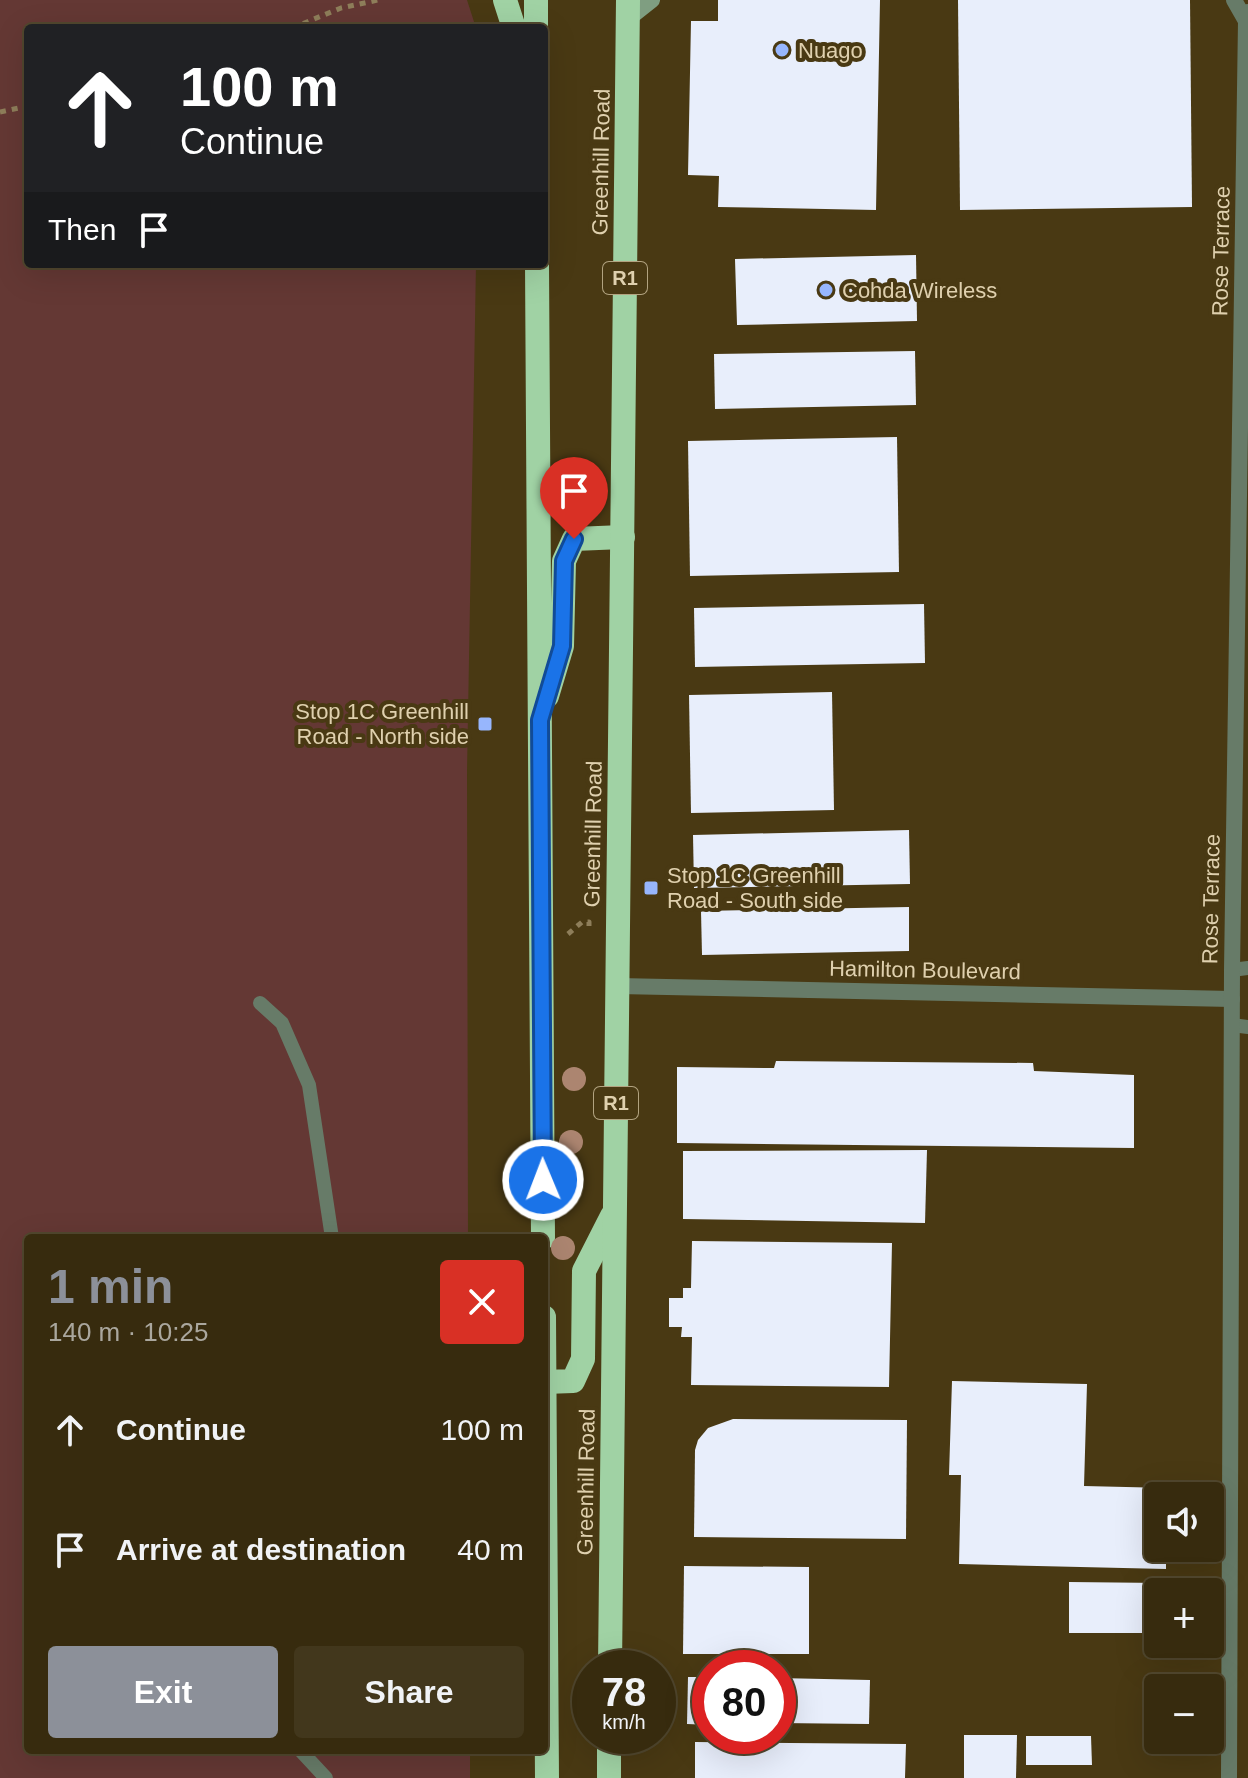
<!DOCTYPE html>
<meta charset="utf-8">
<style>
:root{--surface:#372b0e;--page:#42371c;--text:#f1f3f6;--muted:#aaa79e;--line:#51472e;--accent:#8c9099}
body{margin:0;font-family:Arial,sans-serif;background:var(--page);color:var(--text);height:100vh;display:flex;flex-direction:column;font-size:30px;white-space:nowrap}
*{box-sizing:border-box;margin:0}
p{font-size:26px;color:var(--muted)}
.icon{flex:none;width:44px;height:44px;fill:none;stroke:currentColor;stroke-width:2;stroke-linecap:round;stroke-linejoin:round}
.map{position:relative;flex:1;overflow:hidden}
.panel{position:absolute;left:24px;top:1234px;width:524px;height:520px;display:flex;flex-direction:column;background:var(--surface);border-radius:8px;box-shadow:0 8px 32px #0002,0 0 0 2px var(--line)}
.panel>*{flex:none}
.guide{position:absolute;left:24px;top:24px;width:524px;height:244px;border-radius:8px;box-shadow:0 8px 32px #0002,0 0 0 2px var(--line);background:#202124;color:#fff;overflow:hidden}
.buttons{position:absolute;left:1144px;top:1482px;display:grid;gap:16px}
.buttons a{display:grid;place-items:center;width:80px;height:80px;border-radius:8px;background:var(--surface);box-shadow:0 8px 32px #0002,0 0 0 2px var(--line);font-size:40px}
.speed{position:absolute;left:572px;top:1650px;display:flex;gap:16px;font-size:40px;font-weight:700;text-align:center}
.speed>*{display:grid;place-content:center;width:104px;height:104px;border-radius:50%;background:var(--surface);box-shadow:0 8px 32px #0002,0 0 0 2px var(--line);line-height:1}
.speed small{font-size:20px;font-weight:400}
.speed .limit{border:12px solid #d22;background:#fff;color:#111}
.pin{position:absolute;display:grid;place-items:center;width:68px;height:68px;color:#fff;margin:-82px -34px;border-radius:50% 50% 50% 0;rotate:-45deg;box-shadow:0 0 8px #0007}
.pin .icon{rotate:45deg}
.me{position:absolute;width:88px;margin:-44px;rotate:359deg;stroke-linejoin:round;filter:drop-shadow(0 0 6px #0008)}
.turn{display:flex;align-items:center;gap:28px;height:168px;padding:0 24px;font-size:36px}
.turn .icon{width:104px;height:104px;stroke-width:2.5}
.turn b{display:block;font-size:56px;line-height:68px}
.then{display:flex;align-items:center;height:76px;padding:0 24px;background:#0003;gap:16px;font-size:30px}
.round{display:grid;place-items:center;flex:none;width:84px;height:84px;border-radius:8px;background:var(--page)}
.headline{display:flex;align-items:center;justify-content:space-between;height:136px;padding:0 24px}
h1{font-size:48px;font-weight:600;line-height:60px;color:var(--accent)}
.action{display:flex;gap:16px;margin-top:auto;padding:16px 24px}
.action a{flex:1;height:92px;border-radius:8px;background:var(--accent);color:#fff;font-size:32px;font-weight:600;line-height:92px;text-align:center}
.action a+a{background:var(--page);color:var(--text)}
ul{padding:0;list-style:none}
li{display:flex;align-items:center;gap:24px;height:120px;padding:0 24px}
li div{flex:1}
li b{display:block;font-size:30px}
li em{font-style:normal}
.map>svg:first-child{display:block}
</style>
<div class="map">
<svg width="1248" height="1778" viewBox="0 0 1248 1778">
<rect width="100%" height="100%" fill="#493913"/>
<polygon fill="#643834" points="0,0 467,0 476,28 28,28 28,264 476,264 467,772 468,1238 28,1238 28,1750 470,1750 470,1778 0,1778"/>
<g fill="#e8eefb">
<polygon points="718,0 880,0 876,210 718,207 719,176 688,175 691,21 718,21"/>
<polygon points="958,0 1190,0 1192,207 960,210"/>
<polygon points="916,255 917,321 737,325 735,259"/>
<polygon points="915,351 916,405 715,409 714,354"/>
<polygon points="897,437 899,572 690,576 688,441"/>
<polygon points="924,604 925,663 695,667 694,608"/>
<polygon points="832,692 834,810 691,813 689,695"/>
<polygon points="909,830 910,884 694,888 693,835"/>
<polygon points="909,907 909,951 702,955 701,911"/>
<polygon points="776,1061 1033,1063 1034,1071 1134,1075 1134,1148 677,1143 677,1067 774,1068"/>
<polygon points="927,1150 925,1223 683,1219 683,1151"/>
<polygon points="692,1241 892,1243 889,1387 691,1385 692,1337 681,1337 682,1327 669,1327 669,1298 683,1298 683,1288 691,1288"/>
<polygon points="952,1381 1087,1384 1084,1486 1168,1488 1168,1496 1158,1496 1158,1548 1166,1548 1166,1569 959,1564 961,1475 949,1475"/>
<polygon points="733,1419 907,1420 906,1539 694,1537 695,1450 698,1440 708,1428"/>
<polygon points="684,1566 809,1567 809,1654 683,1654"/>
<polygon points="1069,1582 1162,1583 1162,1592 1158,1592 1158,1633 1069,1633"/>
<polygon points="688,1677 710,1677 710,1725 687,1724"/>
<polygon points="778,1678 870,1680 869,1724 778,1723"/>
<polygon points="964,1735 1017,1735 1016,1778 964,1778"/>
<polygon points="1026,1736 1091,1736 1092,1765 1026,1765"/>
<polygon points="695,1742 906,1744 905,1778 695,1778"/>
</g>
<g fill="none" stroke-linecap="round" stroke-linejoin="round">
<g stroke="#8e7e5a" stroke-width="5" stroke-dasharray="6 6" stroke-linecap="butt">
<polyline points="292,28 341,8 378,0"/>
<polyline points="0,112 28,106"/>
<polyline points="568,934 582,922 589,922 589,926"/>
</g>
<g stroke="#677b68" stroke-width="14">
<polyline points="1232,970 1248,968"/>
<polyline points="260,1003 282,1023 309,1085 332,1238"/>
<polyline points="1232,1025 1248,1027"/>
<polyline points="300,1750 326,1778"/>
</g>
<g stroke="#677b68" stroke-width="16">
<polyline points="1234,0 1246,21"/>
<polyline points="618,986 1232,999"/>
<polyline points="1229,1778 1232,970 1246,21 1248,12"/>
</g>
<polyline stroke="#7f9e81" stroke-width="16" points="628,19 652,0"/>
<g stroke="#a0d2a4" stroke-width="24">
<polyline points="505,0 514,28"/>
<polyline points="536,0 536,28"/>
<polyline points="537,264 543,1238"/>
<polyline points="547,696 562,646 564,561 574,539 623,537"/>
<polyline points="544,1317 547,1778"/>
<polyline points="545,1382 573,1381 583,1359 584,1271 612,1216"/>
<polyline points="610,1668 628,0"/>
<polyline points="609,1778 609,1736"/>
</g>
</g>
<g fill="#ac8570">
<circle cx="574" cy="1079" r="12"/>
<circle cx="571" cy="1142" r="12"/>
<circle cx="563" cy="1248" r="12"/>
</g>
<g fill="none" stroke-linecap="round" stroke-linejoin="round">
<defs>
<polyline id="route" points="543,1180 540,720 562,646 564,561 574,539"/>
</defs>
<use href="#route" stroke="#114b97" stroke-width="20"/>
<use href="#route" stroke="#1a73e8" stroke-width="14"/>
</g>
<g fill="#97b6fd" stroke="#493913" stroke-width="3">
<circle cx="782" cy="50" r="8"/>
<circle cx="826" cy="290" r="8"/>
<rect x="477" y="716" width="16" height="16" rx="4"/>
<rect x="643" y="880" width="16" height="16" rx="4"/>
</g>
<g text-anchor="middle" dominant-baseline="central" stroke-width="8" stroke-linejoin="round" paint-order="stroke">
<g fill="#493913" stroke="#b2a380" stroke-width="2">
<rect x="603" y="262" width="44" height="32" rx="6"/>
<rect x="594" y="1087" width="44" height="32" rx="6"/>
</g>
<g font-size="20" font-weight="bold" fill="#dfd0ae">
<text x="625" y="278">R1</text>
<text x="616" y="1103">R1</text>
</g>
<g font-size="22" fill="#dfd0ae" stroke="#493913" text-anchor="start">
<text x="798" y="50">Nuago</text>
<text x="842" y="290">Cohda Wireless</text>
<text x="469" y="711" text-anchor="end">Stop 1C Greenhill<tspan x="469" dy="25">Road - North side</tspan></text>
<text x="667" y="875">Stop 1C Greenhill<tspan x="667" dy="25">Road - South side</tspan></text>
</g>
<g font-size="22" fill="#dfd0ae" stroke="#493913">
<text transform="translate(601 162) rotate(-89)">Greenhill Road</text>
<text transform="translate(1221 251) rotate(-89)">Rose Terrace</text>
<text transform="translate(593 834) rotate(-89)">Greenhill Road</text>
<text transform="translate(1211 899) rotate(-89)">Rose Terrace</text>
<text transform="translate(925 970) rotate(1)">Hamilton Boulevard</text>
<text transform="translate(586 1482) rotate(-89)">Greenhill Road</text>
</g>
</g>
</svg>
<div class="buttons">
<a><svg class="icon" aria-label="sound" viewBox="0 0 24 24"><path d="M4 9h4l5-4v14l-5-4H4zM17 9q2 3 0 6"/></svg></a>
<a>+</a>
<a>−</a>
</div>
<div class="speed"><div>78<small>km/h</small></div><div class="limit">80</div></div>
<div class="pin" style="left:574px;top:539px;background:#d93025"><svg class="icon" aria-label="arrive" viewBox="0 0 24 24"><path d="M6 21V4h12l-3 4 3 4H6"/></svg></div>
<svg class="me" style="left:543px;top:1180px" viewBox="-20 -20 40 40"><circle r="17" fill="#1a73e8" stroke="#fff" stroke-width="3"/><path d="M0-11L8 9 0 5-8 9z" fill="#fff"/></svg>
<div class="guide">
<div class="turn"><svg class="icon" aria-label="ahead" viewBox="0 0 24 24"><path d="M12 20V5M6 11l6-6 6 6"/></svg><div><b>100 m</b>Continue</div></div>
<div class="then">Then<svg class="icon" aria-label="arrive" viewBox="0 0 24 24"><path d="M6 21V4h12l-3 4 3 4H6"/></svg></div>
</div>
<section class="panel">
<div class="headline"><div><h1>1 min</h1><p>140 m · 10:25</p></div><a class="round" style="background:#d93025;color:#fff"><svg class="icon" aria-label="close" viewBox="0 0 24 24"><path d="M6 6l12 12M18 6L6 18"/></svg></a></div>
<ul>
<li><svg class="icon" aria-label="ahead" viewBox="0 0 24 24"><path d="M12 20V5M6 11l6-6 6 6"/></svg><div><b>Continue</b></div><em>100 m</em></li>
<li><svg class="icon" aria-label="arrive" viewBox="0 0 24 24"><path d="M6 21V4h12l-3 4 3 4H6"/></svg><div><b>Arrive at destination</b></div><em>40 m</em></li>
</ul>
<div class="action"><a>Exit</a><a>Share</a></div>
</section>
</div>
